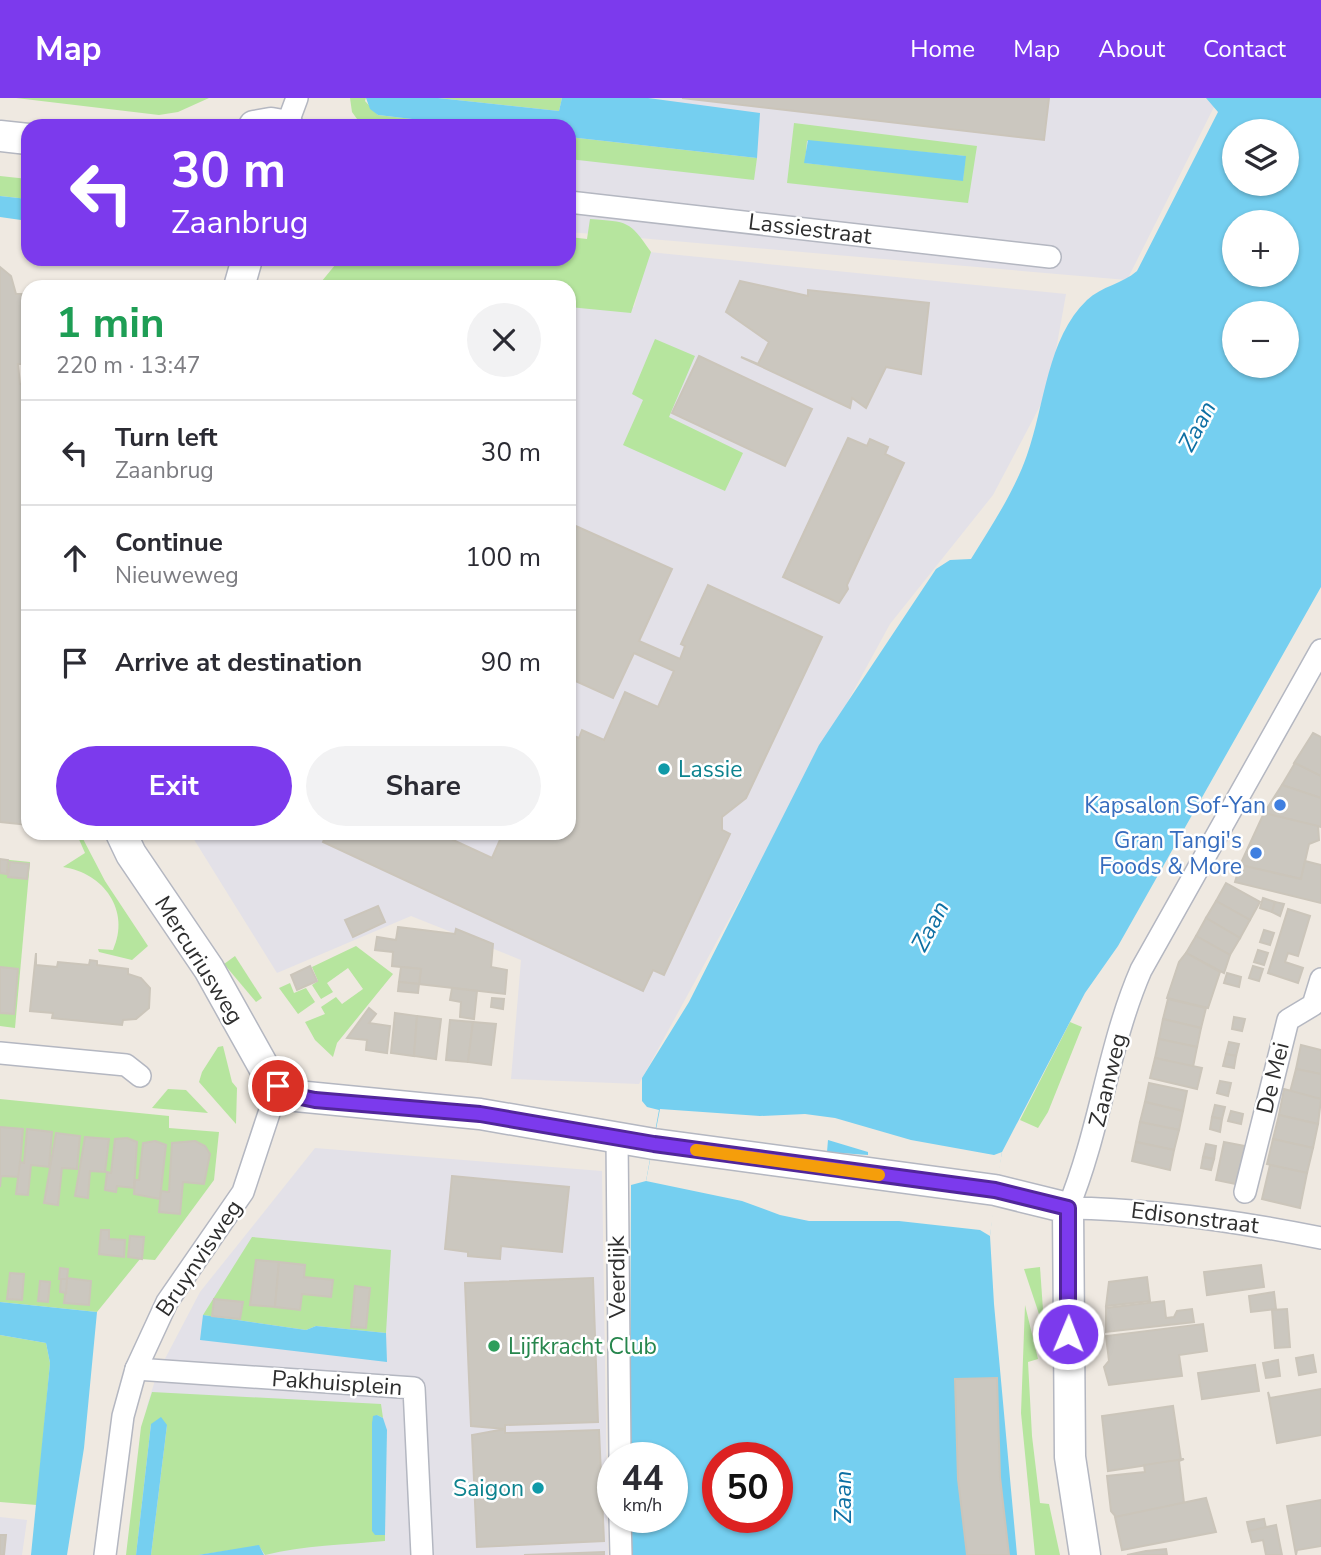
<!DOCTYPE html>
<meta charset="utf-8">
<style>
:root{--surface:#fff;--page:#f2f2f3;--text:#2b2b33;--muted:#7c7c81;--line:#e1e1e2;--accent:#7c3aed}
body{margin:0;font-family:"Nunito Sans",sans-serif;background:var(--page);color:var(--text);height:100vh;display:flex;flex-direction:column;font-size:26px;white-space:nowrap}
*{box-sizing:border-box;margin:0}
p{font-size:23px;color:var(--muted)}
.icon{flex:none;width:38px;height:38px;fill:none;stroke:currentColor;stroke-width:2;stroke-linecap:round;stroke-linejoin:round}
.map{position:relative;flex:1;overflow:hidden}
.panel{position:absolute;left:21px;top:182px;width:555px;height:560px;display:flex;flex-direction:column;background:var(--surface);border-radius:21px;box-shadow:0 2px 5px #0004}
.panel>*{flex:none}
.top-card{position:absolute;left:21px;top:21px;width:555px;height:147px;border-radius:21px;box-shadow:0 2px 5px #0004;background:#7c3aed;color:#fff;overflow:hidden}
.tools{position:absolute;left:1222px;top:21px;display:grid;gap:14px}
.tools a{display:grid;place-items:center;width:77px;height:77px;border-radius:50%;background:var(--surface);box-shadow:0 2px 5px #0004;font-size:35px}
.speed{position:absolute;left:597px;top:1344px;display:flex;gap:14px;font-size:35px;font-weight:700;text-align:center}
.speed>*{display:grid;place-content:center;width:91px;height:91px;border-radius:50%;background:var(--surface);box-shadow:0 2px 5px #0004;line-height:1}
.speed small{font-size:18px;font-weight:400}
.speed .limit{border:10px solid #d22;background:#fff;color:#111}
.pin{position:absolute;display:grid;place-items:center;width:60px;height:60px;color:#fff;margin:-30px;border:4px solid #fff;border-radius:50%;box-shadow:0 2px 7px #0007}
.me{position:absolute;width:77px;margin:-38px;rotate:1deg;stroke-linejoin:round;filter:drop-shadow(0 0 5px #0008)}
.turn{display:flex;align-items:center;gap:24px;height:147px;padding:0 35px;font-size:32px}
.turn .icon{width:91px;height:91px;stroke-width:2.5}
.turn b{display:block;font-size:49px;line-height:60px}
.round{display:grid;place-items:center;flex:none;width:74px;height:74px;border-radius:37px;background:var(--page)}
.summary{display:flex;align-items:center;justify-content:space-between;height:119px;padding:0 35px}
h1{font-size:42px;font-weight:700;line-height:52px;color:#1e9e55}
.button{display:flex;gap:14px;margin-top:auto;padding:14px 35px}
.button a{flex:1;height:80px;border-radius:42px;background:var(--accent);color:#fff;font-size:28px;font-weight:700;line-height:80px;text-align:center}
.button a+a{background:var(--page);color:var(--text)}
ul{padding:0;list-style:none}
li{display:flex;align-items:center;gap:21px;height:105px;padding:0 35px;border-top:2px solid var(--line)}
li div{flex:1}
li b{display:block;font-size:26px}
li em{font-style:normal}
header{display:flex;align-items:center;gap:42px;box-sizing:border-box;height:98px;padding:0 35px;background:var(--accent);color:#fff}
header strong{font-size:33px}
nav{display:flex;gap:38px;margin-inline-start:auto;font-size:24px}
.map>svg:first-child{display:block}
</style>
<header>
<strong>Map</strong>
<nav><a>Home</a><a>Map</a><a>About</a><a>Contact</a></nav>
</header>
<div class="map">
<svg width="1321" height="1457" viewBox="0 0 1321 1457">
<rect width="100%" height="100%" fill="#efe9e1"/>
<g fill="#e3e1e8">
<polygon points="405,0 1213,0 1216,5 1127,182 569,134 569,28 395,28"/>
<polygon points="649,154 1066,196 1049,291 993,397 890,526 639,986 511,981 521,862 411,818 277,875 190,735 569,735 569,200 634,209"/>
<polygon points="315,1050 602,1073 608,1457 129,1457 147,1308 157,1276 200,1194"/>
<polygon points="0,1419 27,1422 22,1457 0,1457"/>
</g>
<g fill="#b6e59e" fill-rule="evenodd">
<polygon points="16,0 209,0 178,14 159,17"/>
<polygon points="350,0 366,0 365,3 378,17 472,28 362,28 352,14"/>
<polygon points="438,0 562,0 559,13"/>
<path d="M794 25 977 48 968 105 787 85ZM807 43 965 58 963 82 805 65Z"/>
<polygon points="569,39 757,60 754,82 569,61"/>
<polygon points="0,78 28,81 28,101 0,98"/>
<path d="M590 121C628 124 629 122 651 154L631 215 569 209V189H317L340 161H569V139L587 141Z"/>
<polygon points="655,241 695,258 669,319 743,355 725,393 623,347 643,302 632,296"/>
<path d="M81 737 105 783 148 848 132 862 99 854 98 851 113 852C131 813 104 775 63 769L85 755 78 739Z"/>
<polygon points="0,761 30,764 15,930 0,928"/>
<polygon points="356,848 393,876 337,945 333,959 315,942 305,924 325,916 321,909 336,899 342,906 363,891 348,870 327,885 333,894 321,901 312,887 318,883 312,869"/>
<polygon points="235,858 262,900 256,904 224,866"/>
<polygon points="290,885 294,895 306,890 315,904 298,916 279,890"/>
<polygon points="1070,924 1082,929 1048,1014 1038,1030 1020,1022"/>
<polygon points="223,948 232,984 237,990 236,1026 199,984 202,974 218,949"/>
<polygon points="168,991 186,992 208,1015 152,1010"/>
<polygon points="0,1001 169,1018 169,1030 219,1034 214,1082 155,1162 140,1161 97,1214 0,1204"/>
<polygon points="252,1139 391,1152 386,1235 316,1228 306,1232 203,1217"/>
<polygon points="1040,1169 1044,1226 1043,1228 1024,1171"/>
<polygon points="1025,1207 1038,1261 1028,1264 1032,1338 1040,1405 1049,1406 1060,1457 1035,1457 1021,1315"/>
<polygon points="0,1237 46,1245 50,1265 37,1407 0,1404"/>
<path d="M152 1294 381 1306 383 1320 377 1317 375 1437H385V1443C345 1447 304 1447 265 1457L259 1448 198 1457H151L167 1327 151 1326 136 1457H126L141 1329Z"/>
</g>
<g fill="#75cff0" fill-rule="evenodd">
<polygon points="366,0 438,0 559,13 562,0 648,0 760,15 757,60 569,39 569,28 472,28 378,17 370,11"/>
<path d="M1206 0H1321V489L1118 848 1085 895 1002 1054 995 1092 990 1138 994 1206 1017 1457H632L630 1419H672V1360H630L631 1087 646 1083 659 1012 647 1009 642 1003V980L689 904 819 647 936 471 950 462 971 461C992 427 1014 394 1027 357 1045 307 1047 240 1087 202 1102 188 1122 186 1137 173L1218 14ZM1234 33H1286V86H1234ZM1234 124H1286V177H1234ZM1234 215H1286V268H1234ZM718 1360H777V1419H718Z"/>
<polygon points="808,42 966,58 963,83 804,65"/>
<polygon points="0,98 28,101 28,123 0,119"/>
<polygon points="0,1204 97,1214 84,1350 67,1457 31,1457 50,1265 46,1245 0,1237"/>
<polygon points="203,1217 306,1232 316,1228 386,1235 387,1264 200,1242"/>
<polygon points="377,1317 383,1320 387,1332 385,1437 375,1437 372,1433 372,1325 373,1318"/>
<polygon points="161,1319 167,1327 151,1457 136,1457 151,1326"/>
<polygon points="259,1447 264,1457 198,1457"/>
</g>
<path fill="#efe9e1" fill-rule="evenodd" d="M660 1011 760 1018 805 1016 835 1020 911 1042 994 1057 1002 1054 990 1138 980 1132 899 1123H809L780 1117 742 1103 646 1083ZM828 1042 868 1054V1057L827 1054Z"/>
<g fill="#cbc7bf" stroke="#cbc5ba" stroke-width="2">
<polygon points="682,0 1049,0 1044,42"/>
<polygon points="0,169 11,178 16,196 22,196 24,266 18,266 20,286 25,286 27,356 22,356 23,376 28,376 28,446 25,446 28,466 28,727 0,724"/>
<polygon points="740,183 808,198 808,192 929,205 921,276 886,269 866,310 852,300 850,310 741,259 758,266 769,244 726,214"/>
<polygon points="699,258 812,311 785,368 672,315"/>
<polygon points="848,340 867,348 870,341 888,349 885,356 904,365 847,487 848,491 839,505 783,479"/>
<polygon points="569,425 672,471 639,543 680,561 685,548 681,546 708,487 822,539 746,700 722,719 722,732 730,736 664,877 653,872 643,893 323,744 327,735 456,735 453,742 492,760 503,735 569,735 569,636 579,640 582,632 604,642 625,594 658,609 674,573 634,555 613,600 569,580"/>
<polygon points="1313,635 1321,639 1321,678 1294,665"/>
<polygon points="1295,665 1321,678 1321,700 1282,687"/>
<polygon points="1282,687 1321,700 1321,729 1264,715"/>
<polygon points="1264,715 1318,728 1319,742 1309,746 1301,781 1240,767"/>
<polygon points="0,761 8,762 7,776 0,775"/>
<polygon points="1305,763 1321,767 1321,805 1235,784 1240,767 1301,781"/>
<polygon points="10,764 29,766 27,781 8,779"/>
<polygon points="1226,785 1260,804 1250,822 1216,803"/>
<polygon points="1263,800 1275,804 1272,814 1260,810"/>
<polygon points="1216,803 1250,822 1240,840 1206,820"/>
<polygon points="1275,804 1284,806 1280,818 1272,814"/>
<polygon points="378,808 385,824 353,839 345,822"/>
<polygon points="1288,811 1310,818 1298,858 1288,855 1285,864 1303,870 1298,885 1268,875"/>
<polygon points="1206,820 1240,840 1230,857 1196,838"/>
<polygon points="398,829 455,836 456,831 493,846 491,869 507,872 505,896 419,886 421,871 392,868 393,854 375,852 377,839 396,842"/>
<polygon points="1264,832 1274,835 1270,847 1260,844"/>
<polygon points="1196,838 1230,857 1224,875 1186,855"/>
<polygon points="1258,852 1268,855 1264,867 1254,864"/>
<polygon points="36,855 36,867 57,869 58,864 89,867 90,862 97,863 97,867 128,871 128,876 141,880 150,890 149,910 136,921 123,922 122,927 52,920 53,915 30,913"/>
<polygon points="1186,855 1220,874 1208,910 1167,900 1179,864"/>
<polygon points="310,868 317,883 297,892 291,877"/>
<polygon points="1253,868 1263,871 1259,883 1249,880"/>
<polygon points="0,869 18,871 14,916 0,915"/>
<polygon points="401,869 421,871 419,886 399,884"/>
<polygon points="1227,875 1241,879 1239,889 1224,885"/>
<polygon points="399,884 419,886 418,895 398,893"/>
<polygon points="452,890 477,893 474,921 460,919 461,904 450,902"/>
<polygon points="492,900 504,901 503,911 491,909"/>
<polygon points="1168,901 1206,910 1201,930 1163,921"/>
<polygon points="369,910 376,916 369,925 390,928 387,955 366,952 367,942 347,940"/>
<polygon points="395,915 417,918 414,958 391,955"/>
<polygon points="417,918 441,921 436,961 414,958"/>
<polygon points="1234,919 1245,921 1242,933 1232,931"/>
<polygon points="1163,921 1201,930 1197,949 1159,941"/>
<polygon points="450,922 473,924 468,964 446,962"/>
<polygon points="473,924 496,926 491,967 468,964"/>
<polygon points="1159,941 1197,949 1193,969 1155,960"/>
<polygon points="1229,944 1239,946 1236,958 1226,956"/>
<polygon points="1301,947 1321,952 1321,976 1296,971"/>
<polygon points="1226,956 1236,958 1234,970 1223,968"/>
<polygon points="1155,960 1202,970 1197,991 1150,980"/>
<polygon points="1296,971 1321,976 1321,1001 1290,994"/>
<polygon points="1220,983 1231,985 1228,998 1217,995"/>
<polygon points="1149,985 1187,993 1183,1013 1145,1004"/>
<polygon points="1284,991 1321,1001 1318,1026 1279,1017"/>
<polygon points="1145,1004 1183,1013 1179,1032 1140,1024"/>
<polygon points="1215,1007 1225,1009 1222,1021 1212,1019"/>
<polygon points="1231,1013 1243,1016 1241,1026 1228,1023"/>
<polygon points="1279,1017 1318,1026 1313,1050 1273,1041"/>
<polygon points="1212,1019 1222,1021 1220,1034 1210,1031"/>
<polygon points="1140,1024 1179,1032 1174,1052 1136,1044"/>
<polygon points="0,1029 23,1031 19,1079 1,1078 0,1089"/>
<polygon points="27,1031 52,1034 49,1069 31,1067 28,1097 16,1096 20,1064 24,1065"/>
<polygon points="56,1035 80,1038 77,1071 62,1070 58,1107 44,1105"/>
<polygon points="85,1039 109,1041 105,1074 90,1073 88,1100 75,1098"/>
<polygon points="127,1040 137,1044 134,1090 117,1088 116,1094 105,1092 107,1074 111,1075 115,1041"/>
<polygon points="1273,1041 1313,1050 1307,1075 1267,1066"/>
<polygon points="155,1043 166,1047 160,1101 134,1096 135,1082 139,1082 143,1045"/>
<polygon points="195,1043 205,1048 210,1056 204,1086 183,1084 180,1116 159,1114 161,1093 169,1094 172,1045"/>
<polygon points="1136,1044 1174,1052 1170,1072 1132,1063"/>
<polygon points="1224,1044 1245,1048 1236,1086 1216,1082"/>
<polygon points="1206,1046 1216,1048 1214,1061 1203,1059"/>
<polygon points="1203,1059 1214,1061 1211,1072 1201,1070"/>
<polygon points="1270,1067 1307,1075 1300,1110 1262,1101"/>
<polygon points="452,1078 569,1089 562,1154 501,1148 500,1161 468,1158 468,1154 445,1151"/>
<polygon points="101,1132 109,1132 109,1141 125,1142 124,1159 99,1156"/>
<polygon points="130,1138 144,1139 142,1161 128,1159"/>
<polygon points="256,1162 279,1164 275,1209 250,1207"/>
<polygon points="279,1164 305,1167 304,1179 333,1182 331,1199 302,1196 300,1212 275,1209"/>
<polygon points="1261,1167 1264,1189 1207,1197 1204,1174"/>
<polygon points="60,1170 68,1171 67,1181 59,1181"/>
<polygon points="10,1175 24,1176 22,1202 7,1201"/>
<polygon points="1147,1179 1150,1203 1106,1208 1109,1184"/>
<polygon points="67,1180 91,1183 89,1207 64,1205"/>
<polygon points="593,1180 598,1324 505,1327 505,1331 471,1328 465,1185"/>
<polygon points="61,1181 67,1181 66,1195 60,1194"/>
<polygon points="40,1183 50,1184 48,1204 38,1203"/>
<polygon points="355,1188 370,1190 366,1230 351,1229"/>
<polygon points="1274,1194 1276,1211 1251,1214 1249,1198"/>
<polygon points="214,1201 243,1204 240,1221 212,1218"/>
<polygon points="1164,1203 1166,1220 1174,1219 1177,1213 1192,1211 1194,1224 1106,1234 1106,1210"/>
<polygon points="1287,1211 1290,1249 1275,1250 1272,1212"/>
<polygon points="1203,1226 1207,1253 1179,1257 1182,1278 1109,1287 1104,1269 1109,1263 1106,1238"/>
<polygon points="1313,1257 1316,1274 1299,1277 1296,1260"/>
<polygon points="1278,1262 1280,1278 1266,1280 1263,1265"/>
<polygon points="1255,1267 1259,1293 1202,1301 1198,1275"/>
<polygon points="997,1280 1000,1379 1009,1457 967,1457 958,1381 955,1281"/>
<polygon points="1321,1291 1321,1337 1277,1345 1268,1294 1270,1300"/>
<polygon points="1173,1308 1181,1362 1108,1373 1102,1318"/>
<polygon points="505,1331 505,1335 599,1332 604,1443 477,1449 472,1337"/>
<polygon points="1184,1361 1179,1363 1184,1405 1116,1419 1111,1413 1107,1378 1145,1374 1144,1367"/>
<polygon points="1206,1400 1216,1434 1122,1452 1115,1419"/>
<polygon points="1321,1402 1321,1448 1297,1452 1296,1457 1287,1408"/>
<polygon points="1264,1421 1266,1430 1249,1433 1247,1424"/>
<polygon points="1276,1427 1282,1457 1266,1457 1263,1442 1252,1444 1249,1433"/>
<polygon points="0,1437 6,1437 4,1457 0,1457"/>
<polygon points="1166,1451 1167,1457 1127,1457 1146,1453"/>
<polygon points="604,1454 604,1457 524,1457"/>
</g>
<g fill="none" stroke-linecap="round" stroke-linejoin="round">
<defs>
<g id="street">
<polyline points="287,27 297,0"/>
<polyline points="569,104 1050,159"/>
<path d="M1321 552 1141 872C1108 948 1100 1033 1068 1110 1154 1111 1237 1123 1321 1140"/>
<polyline points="0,955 126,967 140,978"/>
<polyline points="617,1040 620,1360"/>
<polyline points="1245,1094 1288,922 1313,907 1321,881"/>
<polyline points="136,1271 414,1290 422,1457"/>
<polyline points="620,1419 621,1457"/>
<polyline points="105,1457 123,1318 136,1271 167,1204 243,1094 278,988"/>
</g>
<g id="secondary">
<polyline points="254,28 271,25 288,28"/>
<polyline points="0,38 28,41"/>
<polyline points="239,189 247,161"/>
<polyline points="121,735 131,756 209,871 266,973 278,988 296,998 480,1016 654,1046 995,1092 1068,1110 1070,1359 1085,1457"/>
</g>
</defs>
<use href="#street" stroke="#b4b7c1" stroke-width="24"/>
<use href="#secondary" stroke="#b4b7c1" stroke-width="33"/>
<use href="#street" stroke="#fff" stroke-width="21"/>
<use href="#secondary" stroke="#fff" stroke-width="30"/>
</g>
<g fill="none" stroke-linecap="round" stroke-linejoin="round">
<defs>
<polyline id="route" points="278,988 296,998 315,1002 480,1016 654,1046 995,1092 1068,1110 1068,1236"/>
</defs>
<use href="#route" stroke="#51269a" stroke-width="18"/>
<use href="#route" stroke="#7c3aed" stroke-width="12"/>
<polyline stroke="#f59e0b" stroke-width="12" points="696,1052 879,1077"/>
</g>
<g fill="#0f9aa8" stroke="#fff" stroke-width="2.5">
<circle cx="664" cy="671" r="7"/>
<circle cx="538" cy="1390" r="7"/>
</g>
<g fill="#3f7fe0" stroke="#fff" stroke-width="2.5">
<circle cx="1280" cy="707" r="7"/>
<circle cx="1256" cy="755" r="7"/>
</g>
<circle fill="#2e9e5b" stroke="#fff" stroke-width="2.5" cx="494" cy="1248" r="7"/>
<g text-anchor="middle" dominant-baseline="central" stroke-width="5" stroke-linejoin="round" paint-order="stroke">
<g font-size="23" fill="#2e2e2e" stroke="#fff">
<text transform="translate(810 131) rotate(7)">Lassiestraat</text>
<text transform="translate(199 862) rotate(58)">Mercuriusweg</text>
<text transform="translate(1273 980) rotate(-76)">De Mei</text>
<text transform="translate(1108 982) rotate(-76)">Zaanweg</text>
<text transform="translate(1195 1120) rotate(7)">Edisonstraat</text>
<text transform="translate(199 1160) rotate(-56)">Bruynvisweg</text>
<text transform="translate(617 1179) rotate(-91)">Veerdijk</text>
<text transform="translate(337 1285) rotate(4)">Pakhuisplein</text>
</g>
<g font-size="23" fill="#0d838f" stroke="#fff" text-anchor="start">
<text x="678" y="671">Lassie</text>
<text x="524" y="1390" text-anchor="end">Saigon</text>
</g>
<g font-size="23" fill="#366cbe" stroke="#fff" text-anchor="end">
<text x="1266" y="707">Kapsalon Sof-Yan</text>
<text x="1242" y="742">Gran Tangi's<tspan x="1242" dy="26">Foods &amp; More</tspan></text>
</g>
<g font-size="23" fill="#27864d" stroke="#fff" text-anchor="start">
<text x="508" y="1248">Lijfkracht Club</text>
</g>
<g font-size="24" font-style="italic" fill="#0d6fa3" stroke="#fff">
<text transform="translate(1197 328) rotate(-62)">Zaan</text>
<text transform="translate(930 828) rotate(-62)">Zaan</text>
<text transform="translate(843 1399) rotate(-90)">Zaan</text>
</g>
</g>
</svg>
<div class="tools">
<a><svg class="icon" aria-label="layers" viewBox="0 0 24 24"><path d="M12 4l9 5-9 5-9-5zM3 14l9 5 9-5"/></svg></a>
<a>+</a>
<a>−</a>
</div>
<div class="speed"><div>44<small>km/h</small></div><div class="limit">50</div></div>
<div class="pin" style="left:278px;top:988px;background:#d93025"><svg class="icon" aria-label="arrive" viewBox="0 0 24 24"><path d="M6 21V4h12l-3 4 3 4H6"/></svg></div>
<svg class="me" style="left:1068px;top:1236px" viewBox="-20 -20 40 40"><circle r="17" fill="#7c3aed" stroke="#fff" stroke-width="3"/><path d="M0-11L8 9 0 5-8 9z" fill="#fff"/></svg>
<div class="top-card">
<div class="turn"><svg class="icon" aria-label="left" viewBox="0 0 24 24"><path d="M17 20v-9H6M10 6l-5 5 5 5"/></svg><div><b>30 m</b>Zaanbrug</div></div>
</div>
<section class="panel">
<div class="summary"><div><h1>1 min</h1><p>220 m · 13:47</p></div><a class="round"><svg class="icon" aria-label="close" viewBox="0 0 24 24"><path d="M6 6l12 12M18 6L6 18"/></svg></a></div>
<ul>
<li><svg class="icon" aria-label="left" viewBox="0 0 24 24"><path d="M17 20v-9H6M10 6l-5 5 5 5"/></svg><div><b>Turn left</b><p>Zaanbrug</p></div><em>30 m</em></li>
<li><svg class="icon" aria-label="ahead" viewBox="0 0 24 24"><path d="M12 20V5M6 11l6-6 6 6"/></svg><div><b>Continue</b><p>Nieuweweg</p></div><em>100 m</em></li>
<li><svg class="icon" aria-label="arrive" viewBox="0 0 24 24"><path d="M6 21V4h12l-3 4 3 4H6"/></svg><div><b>Arrive at destination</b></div><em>90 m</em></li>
</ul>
<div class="button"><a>Exit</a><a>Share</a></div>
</section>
</div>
